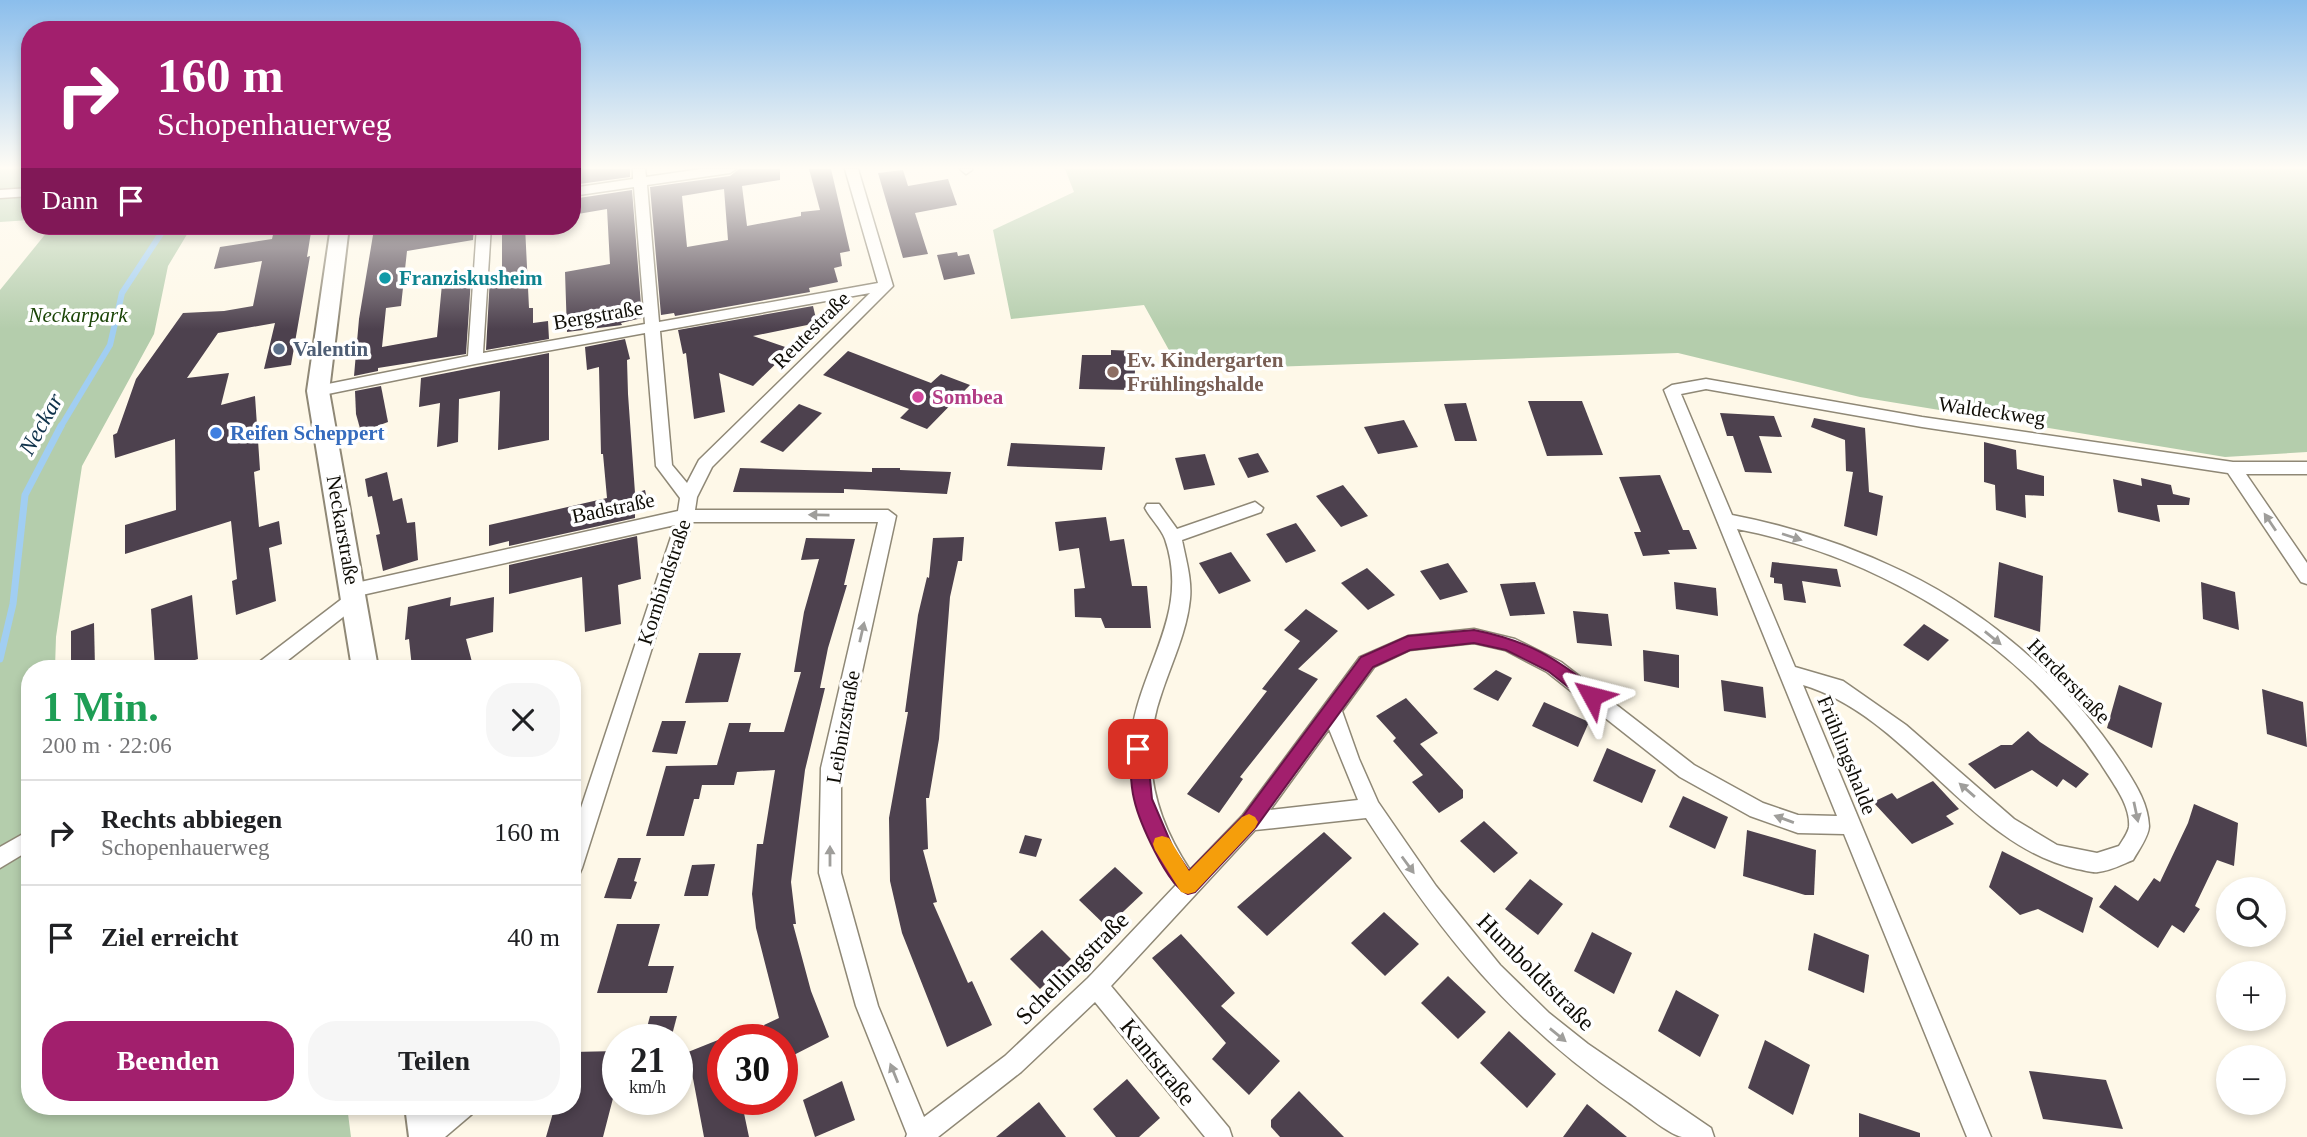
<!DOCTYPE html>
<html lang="de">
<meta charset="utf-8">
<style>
:root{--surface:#fff;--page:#f6f6f6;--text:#202124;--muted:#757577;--line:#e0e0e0;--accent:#a21f6d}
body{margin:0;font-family:"Times New Roman",serif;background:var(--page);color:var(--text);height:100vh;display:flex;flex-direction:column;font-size:26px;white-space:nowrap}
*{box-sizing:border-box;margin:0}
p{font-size:23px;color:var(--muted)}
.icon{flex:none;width:38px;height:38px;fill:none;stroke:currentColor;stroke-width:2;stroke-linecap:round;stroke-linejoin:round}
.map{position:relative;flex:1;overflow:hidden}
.details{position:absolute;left:21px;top:660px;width:560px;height:455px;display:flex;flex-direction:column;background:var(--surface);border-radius:28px;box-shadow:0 4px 10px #0003}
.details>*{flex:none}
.hud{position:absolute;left:21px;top:21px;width:560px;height:214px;border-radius:28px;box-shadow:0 4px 10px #0003;background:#a21f6d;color:#fff;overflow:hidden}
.tools{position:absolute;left:2216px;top:877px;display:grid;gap:14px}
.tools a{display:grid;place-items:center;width:70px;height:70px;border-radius:50%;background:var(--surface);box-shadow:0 4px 10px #0003;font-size:35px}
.speed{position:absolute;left:602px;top:1024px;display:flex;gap:14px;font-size:35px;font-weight:700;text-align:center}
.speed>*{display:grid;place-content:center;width:91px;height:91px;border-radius:50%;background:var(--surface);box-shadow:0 4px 10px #0003;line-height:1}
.speed small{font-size:18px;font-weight:400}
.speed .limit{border:10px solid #d22;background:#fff;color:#111}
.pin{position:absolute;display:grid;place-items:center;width:60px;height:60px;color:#fff;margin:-30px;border-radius:14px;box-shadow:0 4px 10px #0006}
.me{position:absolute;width:77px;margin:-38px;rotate:308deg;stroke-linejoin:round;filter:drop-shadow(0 0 5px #0008)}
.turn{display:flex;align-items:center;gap:24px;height:147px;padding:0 21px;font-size:32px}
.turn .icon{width:91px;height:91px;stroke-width:2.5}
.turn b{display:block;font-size:49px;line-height:60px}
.then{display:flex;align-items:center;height:66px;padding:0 21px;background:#0003;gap:14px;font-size:26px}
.round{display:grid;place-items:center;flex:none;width:74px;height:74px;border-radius:28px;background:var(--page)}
.head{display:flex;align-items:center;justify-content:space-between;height:119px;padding:0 21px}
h1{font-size:42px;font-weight:700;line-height:52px;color:#1e9e55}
.primary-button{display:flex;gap:14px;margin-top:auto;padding:14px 21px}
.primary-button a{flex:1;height:80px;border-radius:28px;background:var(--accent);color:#fff;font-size:28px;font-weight:700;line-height:80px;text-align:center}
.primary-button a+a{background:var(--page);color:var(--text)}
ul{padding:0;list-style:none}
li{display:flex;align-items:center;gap:21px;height:105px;padding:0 21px;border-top:2px solid var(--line)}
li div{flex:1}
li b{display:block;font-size:26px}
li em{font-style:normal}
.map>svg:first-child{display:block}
</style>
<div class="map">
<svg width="2307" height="1137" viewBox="0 0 2307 1137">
<rect width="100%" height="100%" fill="#fef8e8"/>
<g fill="#b4cdac">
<polygon points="0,169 30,169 30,220 0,222"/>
<polygon points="1065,169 2307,169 2307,452 2225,457 1860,397 1678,353 1180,370 1144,305 1011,319 993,230 1074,192"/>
<polygon points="52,226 192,226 168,266 154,334 82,466 56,637 55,668 30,668 30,1106 347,1106 351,1137 0,1137 0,290"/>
</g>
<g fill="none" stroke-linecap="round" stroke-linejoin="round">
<polyline stroke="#a1cef2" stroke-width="6" points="60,428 110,345 122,293 166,226"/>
<polyline stroke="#a1cef2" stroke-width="7" points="0,659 13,604 25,495 61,426"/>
</g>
<g fill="#4d414e" fill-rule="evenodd">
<polygon points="572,169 630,169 630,177 572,185"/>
<path d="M739 169H780V180L742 186 747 226 801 216V212L820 210 809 169H831L850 251 840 253 842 266 834 268 838 282 809 288 810 292 675 316 674 313 661 315 650 187 730 176ZM724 189 728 240 687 247 682 196Z"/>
<polygon points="903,170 908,186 948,179 957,205 915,213 928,254 903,258 878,173"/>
<polygon points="632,190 642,318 621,323 622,325 567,332 565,272 610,264 607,209 572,215 572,199"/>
<polygon points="275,226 312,226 307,257 310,256 291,365 264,369 275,323 218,333 187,378 229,373 221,405 255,396 260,470 254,472 259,527 279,521 282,544 269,548 276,601 236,615 232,581 237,579 231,521 125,554 125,525 176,510 175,439 115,458 113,435 117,433 136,379 183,313 224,311 253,306 262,261 214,269 220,247 272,239"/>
<polygon points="428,226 474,226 473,240 407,251 401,306 386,308 382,347 437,337 442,284 471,279 466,354 378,368 378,371 354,376 359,319 373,235"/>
<polygon points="502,226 525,226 529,308 533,308 533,323 548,321 549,339 486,350 490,276 502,274"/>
<polygon points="957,252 958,256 969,254 975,274 944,280 937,255"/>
<polygon points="813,306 817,323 753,336 791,349 753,386 719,373 725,412 694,419 686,353 683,354 678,330"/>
<polygon points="625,339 630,359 627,360 628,394 635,493 645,490 649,509 635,513 635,518 509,546 509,541 489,546 489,525 607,498 603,454 601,454 599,367 587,370 585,347"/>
<polygon points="1111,350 1136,351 1134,390 1079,389 1082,355 1111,355"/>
<polygon points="848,351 931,383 941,374 970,385 927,429 900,418 909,409 823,375"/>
<polygon points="549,353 549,440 498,450 500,391 459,399 458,442 437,447 440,403 419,407 421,378"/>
<polygon points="381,386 388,422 361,432 356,414 355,391"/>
<polygon points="1528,401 1582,401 1603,455 1547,456"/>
<polygon points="1466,403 1477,441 1455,441 1444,404"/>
<polygon points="799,404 822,413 783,452 760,442"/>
<polygon points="1720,413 1774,416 1782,437 1759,436 1772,473 1745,472 1733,436 1727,436"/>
<polygon points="1814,418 1865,428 1869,492 1883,496 1877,536 1844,526 1853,472 1846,471 1845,440 1811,427"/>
<polygon points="1404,420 1418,447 1378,454 1364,427"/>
<polygon points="1984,442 2016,450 2017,469 2044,476 2044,496 2025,495 2026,518 1996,510 1995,485 1984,482"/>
<polygon points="1011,443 1105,447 1102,470 1007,466"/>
<polygon points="1258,453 1269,472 1248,478 1238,458"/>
<polygon points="1205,454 1215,485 1184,490 1175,458"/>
<polygon points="740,468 872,472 872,468 900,468 900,470 951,472 947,494 844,489 844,493 733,492"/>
<polygon points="387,472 393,501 402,498 407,523 415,522 418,560 383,571 376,535 380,534 372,496 368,497 365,479"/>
<polygon points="1660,475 1683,530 1689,530 1697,549 1668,550 1670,554 1643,556 1634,532 1641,532 1619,477"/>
<polygon points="2141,478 2171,485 2173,494 2190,498 2189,505 2157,505 2160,522 2118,512 2113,479 2142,486"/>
<polygon points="1343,485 1368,516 1341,527 1316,496"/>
<polygon points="1106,517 1110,541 1124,539 1132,586 1147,586 1151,628 1105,628 1101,618 1075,617 1074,589 1085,588 1079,548 1059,551 1055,522"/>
<polygon points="1296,523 1316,551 1286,563 1266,534"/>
<polygon points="637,536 641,579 618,585 621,624 585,632 582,577 509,594 509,565"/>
<polygon points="964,537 962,561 958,561 950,597 939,739 929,798 926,798 928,849 923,850 937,902 933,903 968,983 972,981 992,1025 947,1047 902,933 890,881 889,818 908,712 905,712 918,615 927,577 929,578 933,538"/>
<polygon points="806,538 855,539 844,585 847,585 828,648 820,688 825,688 805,770 791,882 796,924 793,924 811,991 829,1037 782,1061 782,1040 769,1040 764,1025 779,1018 756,928 752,894 757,844 763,844 775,770 737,772 734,785 702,785 699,799 694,799 684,836 646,836 666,766 717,765 729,723 751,723 749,732 784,732 801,672 794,672 804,612 819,559 801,560"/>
<polygon points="1231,552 1251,581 1219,594 1199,563"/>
<polygon points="1772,562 1837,569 1841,587 1802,581 1806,603 1784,600 1782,584 1774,583 1774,578 1770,577"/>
<polygon points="1999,562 2043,576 2040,632 1994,617"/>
<polygon points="1448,563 1468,592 1440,600 1420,571"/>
<polygon points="1367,568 1395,595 1368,610 1341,583"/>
<polygon points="1535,582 1545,614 1510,616 1500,584"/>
<polygon points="1674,582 1716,588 1718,616 1676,609"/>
<polygon points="2201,582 2235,592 2239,630 2203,619"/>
<polygon points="192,595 198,659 171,668 155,668 151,609"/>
<polygon points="451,597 450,606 494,597 493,632 466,639 472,662 469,664 470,668 412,668 409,639 405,640 408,607"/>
<polygon points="1306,609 1338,631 1298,669 1318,679 1240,777 1243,779 1219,813 1187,794 1267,691 1262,689 1300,641 1284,630"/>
<polygon points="1573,611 1608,614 1612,646 1577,643"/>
<polygon points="94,623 95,668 71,668 71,631"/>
<polygon points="1924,624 1949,640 1928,661 1903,645"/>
<polygon points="1643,650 1679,655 1679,688 1644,681"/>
<polygon points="699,653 741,653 728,702 685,703"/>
<polygon points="1496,670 1512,678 1498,701 1473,689"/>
<polygon points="1721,680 1763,687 1766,718 1724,711"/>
<polygon points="2119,685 2162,703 2152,748 2107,728"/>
<polygon points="2262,689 2303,702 2307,747 2267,734"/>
<polygon points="1406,698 1438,733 1420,744 1463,790 1463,798 1439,813 1412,782 1423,775 1393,741 1396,738 1376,716"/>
<polygon points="1544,702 1589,722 1578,747 1532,726"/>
<polygon points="662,721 686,721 677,754 652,752"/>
<polygon points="2028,731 2040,742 2089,774 2076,788 2063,779 2057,787 2032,770 1995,789 1968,764 2001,745 2012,745"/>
<polygon points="1607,748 1656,770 1642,803 1593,781"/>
<polygon points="1933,781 1959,809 1946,816 1954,824 1912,844 1873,802 1892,793 1897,799"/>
<polygon points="1683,796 1728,817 1715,849 1669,827"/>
<polygon points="2194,804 2238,823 2234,866 2217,860 2195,906 2200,909 2184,933 2172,925 2158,948 2099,907 2115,885 2138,901 2154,878 2160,882 2188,823"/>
<polygon points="1484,821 1518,853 1494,873 1460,841"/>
<polygon points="1747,830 1816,850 1814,895 1805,895 1743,876"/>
<polygon points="1324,832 1352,858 1267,936 1237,907"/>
<polygon points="1025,835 1042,839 1036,857 1019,853"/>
<polygon points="2002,851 2093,898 2083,933 2038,909 2020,915 1989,887"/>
<polygon points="618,858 641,858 634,881 637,882 631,899 604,898"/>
<polygon points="715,864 708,896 684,896 692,865"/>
<polygon points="1115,867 1143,893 1107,927 1079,900"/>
<polygon points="1530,879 1563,904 1538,935 1505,909"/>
<polygon points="1384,912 1419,944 1385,976 1351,943"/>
<polygon points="617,924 660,924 648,966 674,966 667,993 597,993"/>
<polygon points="1042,930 1071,959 1040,989 1010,959"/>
<polygon points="1592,932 1632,953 1614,994 1574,971"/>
<polygon points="1814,933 1869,955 1864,993 1808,970"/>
<polygon points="1181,934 1235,993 1221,1006 1280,1061 1249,1095 1212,1059 1226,1043 1152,958"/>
<polygon points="1448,976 1486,1012 1458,1039 1421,1003"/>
<polygon points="1676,990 1719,1015 1700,1057 1658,1031"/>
<polygon points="650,1016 677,1016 672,1035 645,1035"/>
<polygon points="1509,1031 1556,1074 1527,1108 1480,1063"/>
<polygon points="723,1038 723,1099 741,1099 749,1137 704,1137 688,1052"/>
<polygon points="1765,1040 1810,1065 1793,1115 1748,1088"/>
<polygon points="618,1051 618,1079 603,1137 546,1137 555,1106 572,1106 572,1052"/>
<polygon points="2029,1071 2106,1080 2123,1129 2043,1119"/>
<polygon points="1127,1079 1160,1118 1139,1137 1116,1137 1093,1109"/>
<polygon points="842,1081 855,1120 815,1137 803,1100"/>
<polygon points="1299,1091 1344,1137 1280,1137 1271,1127 1271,1120"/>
<polygon points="1039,1102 1066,1137 996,1137"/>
<polygon points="1587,1104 1627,1137 1563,1137"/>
<polygon points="1859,1113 1920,1133 1920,1137 1859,1137"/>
</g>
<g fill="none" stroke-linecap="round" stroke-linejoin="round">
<defs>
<g id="minor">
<path d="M633 169H645L646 177 701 169H736L730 173 647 185 659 322 878 283 845 169H858L893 286 712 467 697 497 695 510H888L896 516 841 768V873L878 1006 924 1117 1005 1056 1088 978 1176 885C1146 839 1123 786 1132 730 1143 662 1190 612 1165 539 1161 528 1150 518 1145 508L1147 504H1159L1177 529 1255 502 1263 508 1261 512 1182 540C1186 560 1192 580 1190 599 1187 631 1172 662 1162 692 1139 756 1153 815 1190 870L1243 815 1360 657 1408 636 1474 629 1515 639 1561 662 1694 765 1763 803 1798 815 1837 816 1664 390 1672 385 1706 379 1922 417 2233 462H2307V474H2246L2307 563V584L2301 582 2228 473 1922 427 1706 389 1681 394 1732 515C1790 526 1850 546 1904 572 1991 614 2069 683 2122 763 2134 782 2148 802 2149 826 2149 836 2138 851 2133 860 2123 864 2110 871 2098 872 2092 873 2084 870 2077 869 1970 846 1909 717 1803 685L1991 1137H1967L1844 834 1798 833 1750 816 1680 777 1547 672 1505 650 1474 643 1410 650 1374 667 1342 711 1359 759 1378 802 1436 886 1500 965 1549 1013 1588 1044 1711 1128 1714 1137C1704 1137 1692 1137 1682 1137 1668 1134 1641 1111 1628 1102 1510 1021 1443 937 1366 818L1255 830 1111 986 1229 1128 1232 1137H1205L1095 1002 1021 1072 938 1137H906L907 1134 856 1006 819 873 821 768 878 522H692L582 868 579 875 572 878V835L675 525 362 595 361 603 278 668H256L258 663 347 595 344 590 347 585 678 511 680 498 656 466 645 333 475 364 318 396 310 391 318 386 468 356 477 226H491L483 353 645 324 634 187 572 196V188L633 179ZM870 293 699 460 687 483 672 465 660 331ZM1737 529C1879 556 2022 642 2101 764 2112 782 2131 805 2129 827 2128 833 2122 841 2119 846L2097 853 2057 845 2014 819 1906 725 1843 681 1795 667ZM1329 729 1358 800 1270 810Z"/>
<polygon points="960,169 972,169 972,170 966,174"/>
<polygon points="30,188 30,196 0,198 0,190"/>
<polygon points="30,830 30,850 0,868 0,847"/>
<polygon points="445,1106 476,1106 472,1114 445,1137 414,1137 417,1128"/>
</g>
<g id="secondary">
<polygon points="331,226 349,226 329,391 378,668 352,668 307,391"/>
<polygon points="405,1106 439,1106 443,1137 409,1137"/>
</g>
</defs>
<use href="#minor" stroke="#8f8876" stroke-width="3"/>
<use href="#secondary" stroke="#8f8876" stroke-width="4"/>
<use href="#minor" fill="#fff" fill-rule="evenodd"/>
<use href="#secondary" fill="#fff" fill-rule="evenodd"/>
</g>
<defs><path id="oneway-solid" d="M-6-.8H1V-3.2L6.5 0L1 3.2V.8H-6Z" transform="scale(1.75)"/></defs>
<g fill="#9f9e9b">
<use href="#oneway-solid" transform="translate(819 515) rotate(-179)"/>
<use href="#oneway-solid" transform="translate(2270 522) rotate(-124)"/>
<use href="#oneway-solid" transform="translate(1792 537) rotate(18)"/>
<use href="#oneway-solid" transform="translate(862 632) rotate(-77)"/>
<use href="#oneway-solid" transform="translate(1993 638) rotate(39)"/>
<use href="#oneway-solid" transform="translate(1967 790) rotate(-139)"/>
<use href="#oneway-solid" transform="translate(2136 812) rotate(78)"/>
<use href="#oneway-solid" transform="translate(1784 819) rotate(-160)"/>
<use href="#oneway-solid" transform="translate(830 856) rotate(-90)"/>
<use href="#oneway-solid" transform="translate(1408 865) rotate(54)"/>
<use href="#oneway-solid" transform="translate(1558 1035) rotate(39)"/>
<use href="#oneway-solid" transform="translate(894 1073) rotate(-112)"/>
</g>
<linearGradient id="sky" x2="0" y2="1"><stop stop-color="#8bbeec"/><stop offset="0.51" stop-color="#fffcf5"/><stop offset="1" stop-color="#fffcf5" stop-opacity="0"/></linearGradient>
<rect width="2307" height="329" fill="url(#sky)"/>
<path fill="#a21f6d" stroke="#691447" stroke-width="2" d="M1474 630C1529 641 1554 657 1598 691L1600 696 1598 701 1592 704 1586 701 1548 671 1506 650 1474 643 1410 650 1373 667 1256 827 1195 892 1188 894C1167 886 1139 821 1134 799 1130 784 1131 765 1129 749L1132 744 1138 741 1145 744 1147 749 1152 799 1173 848 1189 871 1243 816 1361 657 1408 636Z"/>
<polygon fill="#f59e0b" points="1249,814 1255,817 1258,822 1255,828 1195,892 1188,894 1181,892 1155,850 1153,844 1155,838 1162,836 1169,838 1189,871 1242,817"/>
<circle fill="#0f9aa8" stroke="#fff" stroke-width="2.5" cx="385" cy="278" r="7"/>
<circle fill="#5c6f8a" stroke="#fff" stroke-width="2.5" cx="279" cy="349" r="7"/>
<circle fill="#8d6e63" stroke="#fff" stroke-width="2.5" cx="1113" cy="372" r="7"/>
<circle fill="#d1479c" stroke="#fff" stroke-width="2.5" cx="918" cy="397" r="7"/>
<circle fill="#3f7fe0" stroke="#fff" stroke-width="2.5" cx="216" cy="433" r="7"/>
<g text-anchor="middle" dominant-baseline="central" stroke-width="7" stroke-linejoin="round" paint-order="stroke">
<g font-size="21" font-weight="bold" fill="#0d838f" stroke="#fff" text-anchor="start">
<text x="399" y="278">Franziskusheim</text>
</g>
<g font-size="21" font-style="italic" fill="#1b4507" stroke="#fff">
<text x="78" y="315">Neckarpark</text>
</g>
<g font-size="21" fill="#0f0d06" stroke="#fff">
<text transform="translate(598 315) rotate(-10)">Bergstraße</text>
<text transform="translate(811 330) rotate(-45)">Reutestraße</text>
<text transform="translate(1992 411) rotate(8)">Waldeckweg</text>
<text transform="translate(613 508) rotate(-12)">Badstraße</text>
<text transform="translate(343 530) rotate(80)">Neckarstraße</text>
<text transform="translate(664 582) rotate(-72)">Kornbindstraße</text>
<text transform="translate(2069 681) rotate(46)">Herderstraße</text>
<text transform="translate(843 727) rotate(-80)">Leibnizstraße</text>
<text transform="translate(1847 755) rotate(68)">Frühlingshalde</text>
</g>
<g font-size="21" font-weight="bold" fill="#4e5e75" stroke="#fff" text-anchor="start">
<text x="293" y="349">Valentin</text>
</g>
<g font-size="21" font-weight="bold" fill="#785e54" stroke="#fff" text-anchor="start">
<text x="1127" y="360">Ev. Kindergarten<tspan x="1127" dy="24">Frühlingshalde</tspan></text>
</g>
<g font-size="21" font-weight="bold" fill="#b23c85" stroke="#fff" text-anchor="start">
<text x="932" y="397">Sombea</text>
</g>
<g font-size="21" font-weight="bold" fill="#366cbe" stroke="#fff" text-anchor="start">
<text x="230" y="433">Reifen Scheppert</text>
</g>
<g font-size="23" font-style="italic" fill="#0e314a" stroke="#fff">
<text transform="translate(41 424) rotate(-61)">Neckar</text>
</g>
<g font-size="24" fill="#0f0d06" stroke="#fff">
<text transform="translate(1072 968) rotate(-45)">Schellingstraße</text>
<text transform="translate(1536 972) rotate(45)">Humboldtstraße</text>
<text transform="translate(1158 1062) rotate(51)">Kantstraße</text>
</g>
</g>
</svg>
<div class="tools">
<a><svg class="icon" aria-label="search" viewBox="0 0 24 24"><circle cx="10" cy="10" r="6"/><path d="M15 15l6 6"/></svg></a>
<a>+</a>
<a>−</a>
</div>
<div class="speed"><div>21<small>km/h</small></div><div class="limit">30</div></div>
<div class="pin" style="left:1138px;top:749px;background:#d93025"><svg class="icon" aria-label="arrive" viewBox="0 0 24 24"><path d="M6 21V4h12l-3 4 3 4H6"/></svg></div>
<svg class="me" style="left:1592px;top:696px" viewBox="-20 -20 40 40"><path d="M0-17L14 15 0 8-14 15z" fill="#a21f6d" stroke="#fff" stroke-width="4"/></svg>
<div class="hud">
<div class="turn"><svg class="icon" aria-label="right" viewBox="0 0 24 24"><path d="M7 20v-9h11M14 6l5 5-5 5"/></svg><div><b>160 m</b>Schopenhauerweg</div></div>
<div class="then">Dann<svg class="icon" aria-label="arrive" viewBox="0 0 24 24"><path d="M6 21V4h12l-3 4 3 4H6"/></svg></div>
</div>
<section class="details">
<div class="head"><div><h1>1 Min.</h1><p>200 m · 22:06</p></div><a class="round"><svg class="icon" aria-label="close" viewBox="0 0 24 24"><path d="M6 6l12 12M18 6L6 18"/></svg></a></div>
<ul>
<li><svg class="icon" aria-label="right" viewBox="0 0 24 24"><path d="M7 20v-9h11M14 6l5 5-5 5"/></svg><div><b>Rechts abbiegen</b><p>Schopenhauerweg</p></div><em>160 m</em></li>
<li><svg class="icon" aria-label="arrive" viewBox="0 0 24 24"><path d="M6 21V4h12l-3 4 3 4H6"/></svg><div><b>Ziel erreicht</b></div><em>40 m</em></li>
</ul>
<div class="primary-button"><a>Beenden</a><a>Teilen</a></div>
</section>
</div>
